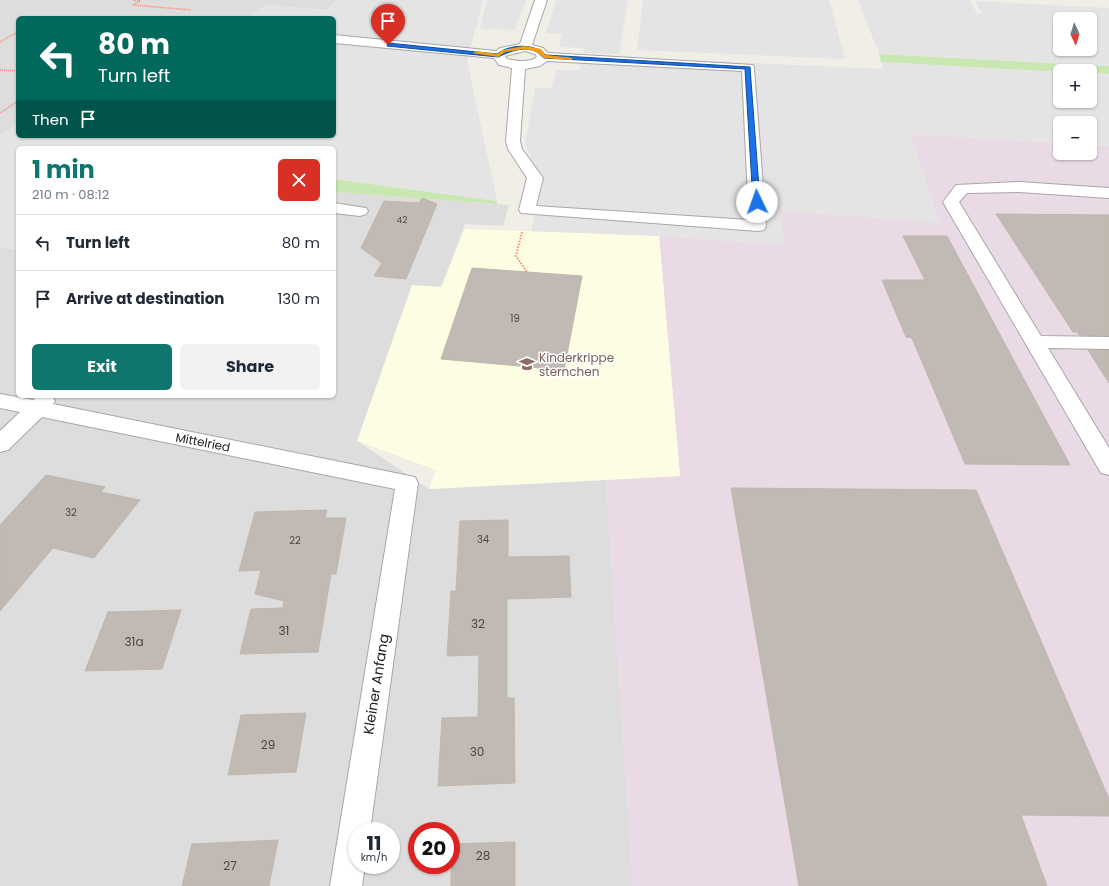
<!DOCTYPE html>
<meta charset="utf-8">
<style>
:root{--surface:#fff;--page:#f2f2f3;--text:#1f2937;--muted:#747a83;--line:#e0e1e3;--accent:#0f766e}
body{margin:0;font-family:Poppins,sans-serif;background:var(--page);color:var(--text);height:100vh;display:flex;flex-direction:column;font-size:15px;white-space:nowrap}
*{box-sizing:border-box;margin:0}
p{font-size:13px;color:var(--muted)}
.icon{flex:none;width:22px;height:22px;fill:none;stroke:currentColor;stroke-width:2;stroke-linecap:round;stroke-linejoin:round}
.map{position:relative;flex:1;overflow:hidden}
.details{position:absolute;left:16px;top:146px;width:320px;height:252px;display:flex;flex-direction:column;background:var(--surface);border-radius:6px;box-shadow:0 1px 3px #0004}
.details>*{flex:none}
.banner{position:absolute;left:16px;top:16px;width:320px;height:122px;border-radius:6px;box-shadow:0 1px 3px #0004;background:#00695c;color:#fff;overflow:hidden}
.needle{width:26px;rotate:176deg}
.fabs{position:absolute;left:1053px;top:12px;display:grid;gap:8px}
.fabs a{display:grid;place-items:center;width:44px;height:44px;border-radius:6px;background:var(--surface);box-shadow:0 1px 3px #0004;font-size:20px}
.speed{position:absolute;left:348px;top:822px;display:flex;gap:8px;font-size:20px;font-weight:700;text-align:center}
.speed>*{display:grid;place-content:center;width:52px;height:52px;border-radius:50%;background:var(--surface);box-shadow:0 1px 3px #0004;line-height:1}
.speed small{font-size:10px;font-weight:400}
.speed .limit{border:6px solid #d22;background:#fff;color:#111}
.pin{position:absolute;display:grid;place-items:center;width:34px;height:34px;color:#fff;margin:-41px -17px;border-radius:50% 50% 50% 0;rotate:-45deg;box-shadow:0 0 4px #0007}
.pin .icon{rotate:45deg}
.me{position:absolute;width:44px;margin:-22px;rotate:357deg;stroke-linejoin:round;filter:drop-shadow(0 0 3px #0008)}
.turn{display:flex;align-items:center;gap:14px;height:84px;padding:0 16px;font-size:18px}
.turn .icon{width:52px;height:52px;stroke-width:2.5}
.turn b{display:block;font-size:28px;line-height:34px}
.then{display:flex;align-items:center;height:38px;padding:0 16px;background:#0003;gap:8px;font-size:15px}
.round{display:grid;place-items:center;flex:none;width:42px;height:42px;border-radius:6px;background:var(--page)}
.summary{display:flex;align-items:center;justify-content:space-between;height:68px;padding:0 16px}
h1{font-size:24px;font-weight:700;line-height:30px;color:var(--accent)}
.action{display:flex;gap:8px;margin-top:auto;padding:8px 16px}
.action a{flex:1;height:46px;border-radius:6px;background:var(--accent);color:#fff;font-size:16px;font-weight:700;line-height:46px;text-align:center}
.action a+a{background:var(--page);color:var(--text)}
ul{padding:0;list-style:none}
li{display:flex;align-items:center;gap:12px;height:56px;padding:0 16px;border-top:1px solid var(--line)}
li div{flex:1}
li b{display:block;font-size:15px}
li em{font-style:normal}
.map>svg:first-child{display:block}
</style>
<div class="map">
<svg width="1109" height="886" viewBox="0 0 1109 886">
<rect width="100%" height="100%" fill="#f0eee7"/>
<g fill="#dedddd" fill-rule="evenodd">
<polygon points="0,0 337,0 327,10 265,5 248,18 18,18 18,123 0,136"/>
<path d="M334 192 509 205 503 226 465 224 441 288 357 441 429 489 606 480 633 886H0V247L18 250V396H334ZM357 831H391V865H357ZM417 831H451V865H417Z"/>
</g>
<polygon fill="#e9dae5" points="910,134 1060,143 1060,153 1090,153 1090,145 1109,146 1109,886 633,886 606,480 680,476 659,236 783,245 781,211 939,222"/>
<polygon fill="#fcfde3" points="465,229 659,236 680,476 429,489 436,470 357,441 412,285 441,287"/>
<g fill="#c9e7b1">
<polygon points="879,54 1109,66 1109,74 1090,73 1090,71 1060,72 881,62"/>
<polygon points="334,179 497,201 497,204 334,192"/>
</g>
<g fill="#e4e4e4" fill-rule="evenodd">
<polygon points="337,0 483,0 467,61 497,201 334,179 334,148 18,148 18,250 0,247 0,136 18,123 18,136 334,136 334,18 248,18 265,5 327,10"/>
<polygon points="487,0 526,0 515,30 480,29"/>
<polygon points="556,0 628,0 619,54 583,53 584,48 559,47 562,34 546,33"/>
<polygon points="643,0 829,0 845,59 637,50"/>
<path d="M858 0H969L977 13 982 14 975 1 1109 8V66L879 54ZM1060 19H1090V49H1060Z"/>
<polygon points="578,55 883,69 881,62 1060,72 1060,101 1090,101 1090,73 1109,74 1109,146 1090,145 1090,123 1060,123 1060,143 910,134 940,223 781,211 783,245 659,236 531,231 542,185 525,144 535,88 551,88 557,70 580,70"/>
</g>
<g fill="#c1bab4" stroke="#c1b6aa">
<polygon points="422,198 437,204 406,279 374,276 382,263 361,248 384,201 419,203"/>
<polygon points="996,214 1109,215 1109,336 1079,335 1077,332 1073,332"/>
<polygon points="903,236 947,236 1070,465 965,464 912,338 906,337 882,280 925,280"/>
<polygon points="472,268 582,276 564,370 441,359"/>
<polygon points="1088,350 1109,350 1109,383"/>
<polygon points="46,475 105,487 101,492 140,500 94,558 53,548 0,611 0,525"/>
<polygon points="731,488 976,490 1109,799 1109,816 1021,815 1047,886 799,886"/>
<polygon points="327,510 325,518 346,518 336,574 331,574 318,652 240,654 251,609 283,608 284,601 255,594 261,570 239,571 255,512"/>
<polygon points="508,520 508,557 569,556 571,597 507,599 507,698 514,698 515,783 438,786 442,718 478,717 479,655 447,656 451,591 456,591 460,521"/>
<polygon points="181,610 162,669 85,671 108,612"/>
<polygon points="306,713 296,772 228,775 241,715"/>
<polygon points="278,840 269,886 182,886 192,844"/>
<polygon points="515,842 515,886 451,886 451,844"/>
</g>
<g fill="none" stroke-linecap="round" stroke-linejoin="round">
<defs>
<g id="minor">
<path d="M535 0H547L532 45 543 48 548 53 753 65 754 68 766 226 764 230 758 231 521 213 519 210 527 178 508 149 506 141 512 68 499 65 494 58 334 43V35L496 51 500 48 520 44ZM525 51 535 54 537 57C528 63 518 61 507 59L505 56ZM547 61 742 71 749 220 536 206 543 178 522 149 520 141 525 69 540 66Z"/>
<polygon points="1019,182 1109,188 1109,198 1019,192 967,193 959,202 1041,336 1109,337 1109,349 1048,348 1109,448 1109,475 1101,473 943,202 956,185"/>
<polygon points="334,203 366,208 368,211 366,214 360,216 334,213"/>
<polygon points="0,394 33,400 38,396 52,396 55,401 53,404 415,477 418,483 370,831 357,831 357,865 365,865 362,886 330,886 395,489 42,417 8,450 0,452 0,431 20,412 0,408"/>
</g>
</defs>
<use href="#minor" stroke="#a7a7a7" stroke-width="2"/>
<g stroke="#f38976" stroke-width="1.5" stroke-dasharray="1 1" stroke-linecap="butt">
<polyline points="133,0 140,1 133,5 191,10"/>
<polyline points="0,42 18,32"/>
<polyline points="0,70 18,71"/>
<polyline points="0,113 18,101"/>
</g>
<polyline stroke="#f38976" stroke-width="2" stroke-dasharray="1.5 1.5" stroke-linecap="butt" points="522,232 516,256 527,272"/>
<use href="#minor" fill="#fff" fill-rule="evenodd"/>
</g>
<path fill="#1a73e8" stroke="#114b97" d="M388 43 497 54C509 44 535 43 546 55L750 67 760 202 757 204 753 202 745 69 544 58C541 56 539 53 537 52 525 45 509 52 498 57L387 46Z"/>
<polygon fill="#f59e0b" points="525,46 541,49 546,55 573,58 571,60 544,58 537,52 525,49 505,52 498,57 473,53 476,51 497,54 502,50"/>
<defs>
<symbol id="school-bare" viewBox="-9 -9 18 18"><path d="M0-5L7-2L0 1L-7-2ZM-4 1L0 2.5L4 1V4Q0 6-4 4Z" fill="#8d6e63" stroke="#fff" stroke-width="2.5" paint-order="stroke"/></symbol>
</defs>
<g fill-rule="evenodd">
<use href="#school-bare" x="516" y="353" width="22" height="22"/>
</g>
<g text-anchor="middle" dominant-baseline="central" stroke-width="3" stroke-linejoin="round" paint-order="stroke">
<g font-size="9" fill="#484645">
<text x="402" y="220">42</text>
</g>
<g font-size="10" fill="#484645">
<text x="515" y="318">19</text>
<text x="71" y="512">32</text>
<text x="483" y="539">34</text>
<text x="295" y="540">22</text>
</g>
<g font-size="12" fill="#785e54" stroke="#fff" text-anchor="start">
<text x="539" y="357">Kinderkrippe<tspan x="539" dy="14">sternchen</tspan></text>
</g>
<g font-size="12" fill="#202020" stroke="#fff">
<text transform="translate(203 442) rotate(11)">Mittelried</text>
</g>
<g font-size="12" fill="#484645">
<text x="478" y="623">32</text>
<text x="284" y="630">31</text>
<text x="134" y="641">31a</text>
<text x="268" y="744">29</text>
<text x="477" y="751">30</text>
<text x="483" y="855">28</text>
<text x="230" y="865">27</text>
</g>
<g font-size="14" fill="#202020" stroke="#fff">
<text transform="translate(376 684) rotate(-81)">Kleiner Anfang</text>
</g>
</g>
</svg>
<div class="fabs">
<a><svg class="needle" viewBox="-14 -14 28 28"><path d="M0-13l5 13h-10z" fill="#e53935"/><path d="M0 13l5-13h-10z" fill="#747a83"/></svg></a>
<a>+</a>
<a>−</a>
</div>
<div class="speed"><div>11<small>km/h</small></div><div class="limit">20</div></div>
<div class="pin" style="left:388px;top:45px;background:#d93025"><svg class="icon" aria-label="arrive" viewBox="0 0 24 24"><path d="M6 21V4h12l-3 4 3 4H6"/></svg></div>
<svg class="me" style="left:757px;top:202px" viewBox="-20 -20 40 40"><circle r="19" fill="#fff"/><path d="M0-13L10 11 0 6-10 11z" fill="#1a73e8"/></svg>
<div class="banner">
<div class="turn"><svg class="icon" aria-label="left" viewBox="0 0 24 24"><path d="M17 20v-9H6M10 6l-5 5 5 5"/></svg><div><b>80 m</b>Turn left</div></div>
<div class="then">Then<svg class="icon" aria-label="arrive" viewBox="0 0 24 24"><path d="M6 21V4h12l-3 4 3 4H6"/></svg></div>
</div>
<section class="details">
<div class="summary"><div><h1>1 min</h1><p>210 m · 08:12</p></div><a class="round" style="background:#d93025;color:#fff"><svg class="icon" aria-label="close" viewBox="0 0 24 24"><path d="M6 6l12 12M18 6L6 18"/></svg></a></div>
<ul>
<li><svg class="icon" aria-label="left" viewBox="0 0 24 24"><path d="M17 20v-9H6M10 6l-5 5 5 5"/></svg><div><b>Turn left</b></div><em>80 m</em></li>
<li><svg class="icon" aria-label="arrive" viewBox="0 0 24 24"><path d="M6 21V4h12l-3 4 3 4H6"/></svg><div><b>Arrive at destination</b></div><em>130 m</em></li>
</ul>
<div class="action"><a>Exit</a><a>Share</a></div>
</section>
</div>
